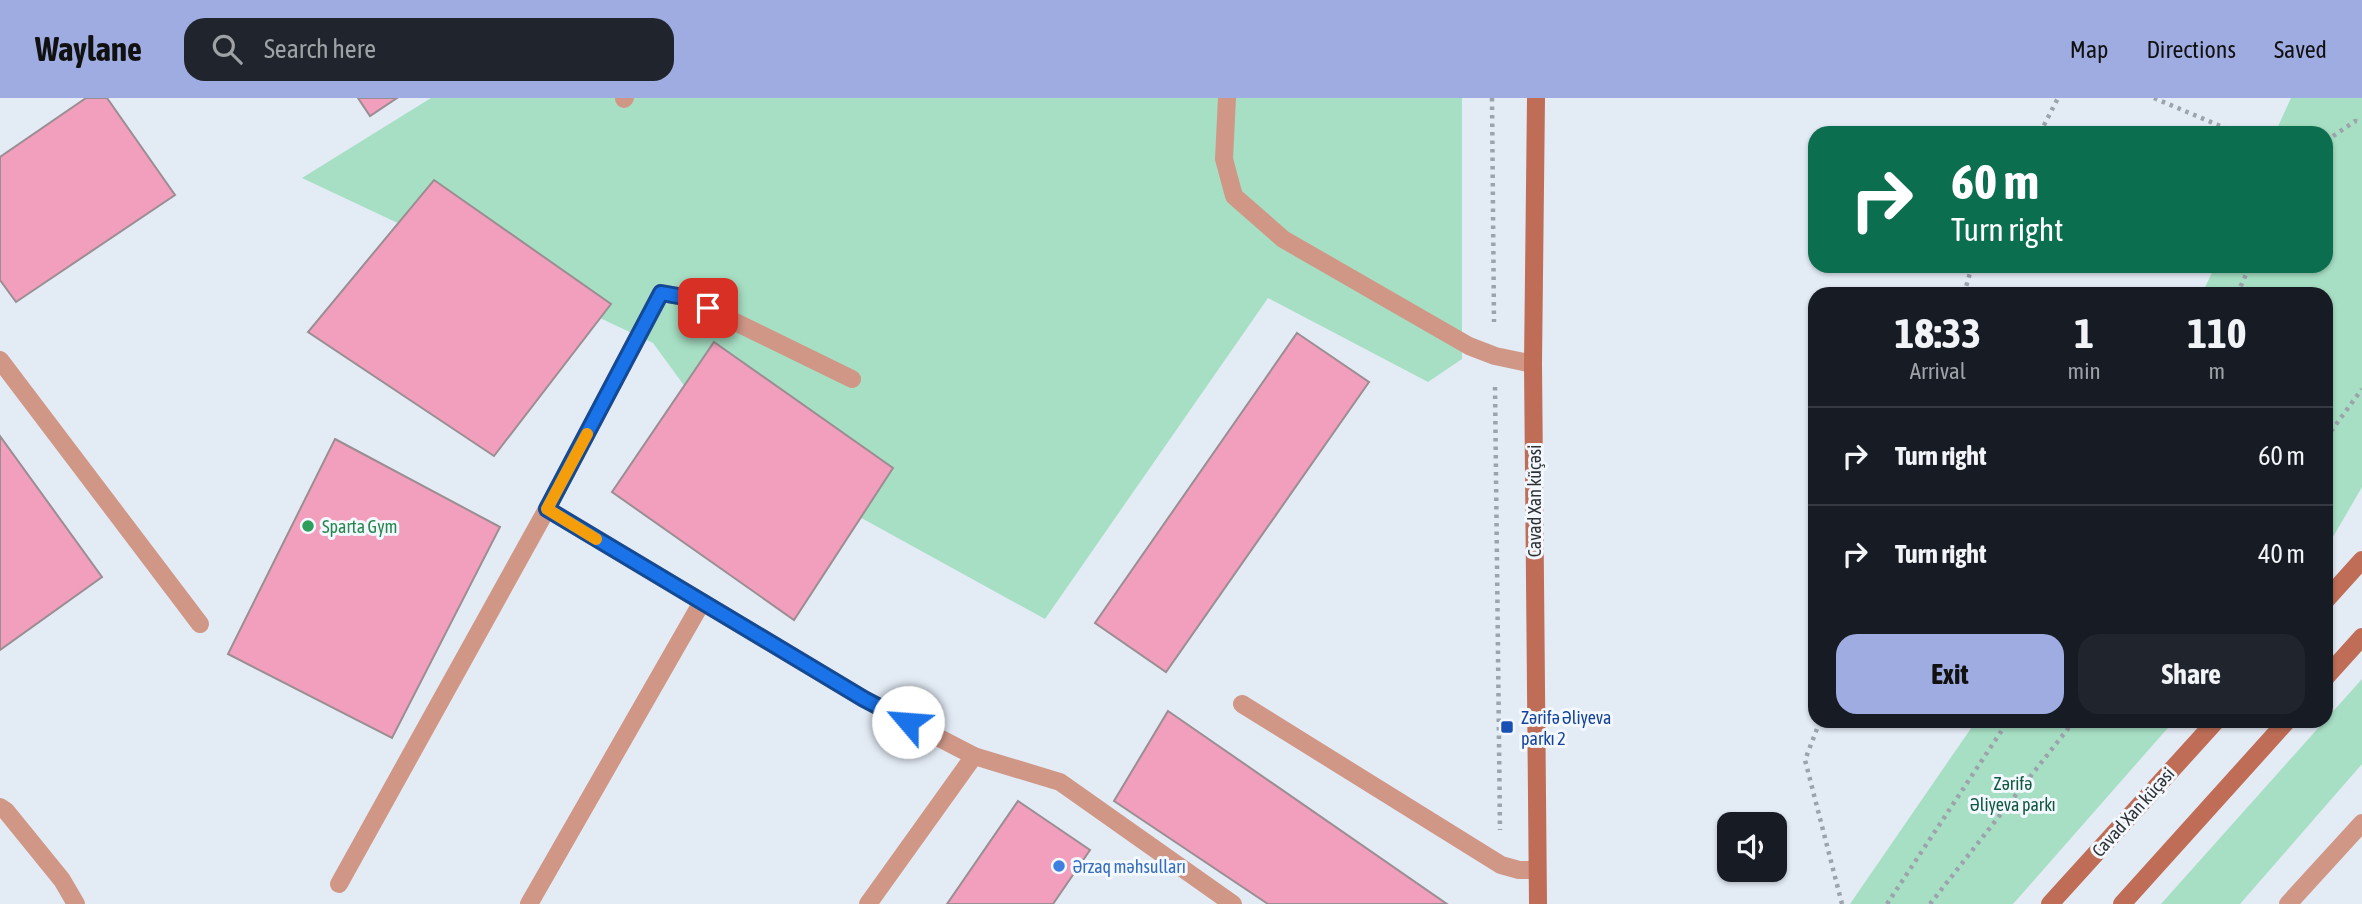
<!DOCTYPE html>
<meta charset="utf-8">
<style>
:root{--surface:#171b24;--page:#20242c;--text:#f1f3f6;--muted:#9ea1a6;--line:#363941;--accent:#9face1}
body{margin:0;font-family:"Asap Condensed",sans-serif;background:var(--page);color:var(--text);height:100vh;display:flex;flex-direction:column;font-size:26px;white-space:nowrap}
*{box-sizing:border-box;margin:0}
p{font-size:23px;color:var(--muted)}
.icon{flex:none;width:38px;height:38px;fill:none;stroke:currentColor;stroke-width:2;stroke-linecap:round;stroke-linejoin:round}
.map{position:relative;flex:1;overflow:hidden}
.side{position:absolute;left:1808px;top:189px;width:525px;height:441px;display:flex;flex-direction:column;background:var(--surface);border-radius:21px;box-shadow:0 2px 5px #0004}
.side>*{flex:none}
.hud{position:absolute;left:1808px;top:28px;width:525px;height:147px;border-radius:21px;box-shadow:0 2px 5px #0004;background:#0b6e4f;color:#fff;overflow:hidden}
.buttons{position:absolute;left:1717px;top:714px;display:grid;gap:14px}
.buttons a{display:grid;place-items:center;width:70px;height:70px;border-radius:14px;background:var(--surface);box-shadow:0 2px 5px #0004;font-size:35px}
.pin{position:absolute;display:grid;place-items:center;width:60px;height:60px;color:#fff;margin:-30px;border-radius:14px;box-shadow:0 4px 10px #0006}
.me{position:absolute;width:77px;margin:-38px;rotate:297deg;stroke-linejoin:round;filter:drop-shadow(0 0 5px #0008)}
.turn{display:flex;align-items:center;gap:24px;height:147px;padding:0 28px;font-size:32px}
.turn .icon{width:91px;height:91px;stroke-width:2.5}
.turn b{display:block;font-size:49px;line-height:60px}
.eta{display:flex;justify-content:space-evenly;align-items:center;height:119px;text-align:center}
.eta b{font-size:42px;font-weight:700;line-height:49px}
.cta{display:flex;gap:14px;margin-top:auto;padding:14px 28px}
.cta a{flex:1;height:80px;border-radius:21px;background:var(--accent);color:#111;font-size:28px;font-weight:700;line-height:80px;text-align:center}
.cta a+a{background:var(--page);color:var(--text)}
ul{padding:0;list-style:none}
li{display:flex;align-items:center;gap:21px;height:98px;padding:0 28px;border-top:2px solid var(--line)}
li div{flex:1}
li b{display:block;font-size:26px}
li em{font-style:normal}
header{display:flex;align-items:center;gap:42px;box-sizing:border-box;height:98px;padding:0 35px;background:var(--accent);color:#111}
header strong{font-size:33px}
nav{display:flex;gap:38px;margin-inline-start:auto;font-size:24px}
.search{width:490px;height:63px;background:var(--page);display:flex;align-items:center;gap:18px;box-sizing:border-box;padding:0 24px;border-radius:21px;color:var(--muted);font-size:26px}
.map>svg:first-child{display:block}
</style>
<header>
<strong>Waylane</strong>
<div class="search"><svg class="icon" aria-label="search" viewBox="0 0 24 24"><circle cx="10" cy="10" r="6"/><path d="M15 15l6 6"/></svg>Search here</div>
<nav><a>Map</a><a>Directions</a><a>Saved</a></nav>
</header>
<div class="map">
<svg width="2362" height="806" viewBox="0 0 2362 806">
<rect width="100%" height="100%" fill="#e3ebf5"/>
<g fill="#a7dfc4">
<polygon points="431,0 1462,0 1462,261 1428,284 1268,200 1045,521 727,346 653,245 302,80"/>
<polygon points="2291,0 2362,0 2362,389 2326,451 2326,196 2202,196 2215,168 2326,168 2326,35 2275,35"/>
<polygon points="2362,581 2362,666 2240,806 2161,806"/>
<polygon points="1976,623 2174,623 2013,806 1850,806"/>
</g>
<g fill="#f19fbc" stroke="#9b8e92" stroke-width="2">
<polygon points="86,0 107,0 175,97 16,204 0,182 0,59"/>
<polygon points="358,0 397,0 370,18"/>
<polygon points="434,82 611,206 494,358 308,234"/>
<polygon points="1297,235 1369,284 1166,574 1095,525"/>
<polygon points="714,244 893,370 794,522 612,394"/>
<polygon points="0,338 102,479 0,552"/>
<polygon points="335,341 500,429 392,640 228,556"/>
<polygon points="1168,613 1447,806 1268,806 1114,703"/>
<polygon points="1018,703 1090,752 1053,806 947,806"/>
</g>
<g fill="none" stroke-linecap="round" stroke-linejoin="round">
<g stroke="#9da3aa" stroke-width="4.5" stroke-dasharray="3.5 5" stroke-linecap="butt">
<polyline points="1492,0 1494,224"/>
<polyline points="2154,0 2237,35"/>
<polyline points="2040,35 2058,0"/>
<polyline points="2326,43 2355,23 2362,25"/>
<polyline points="1964,196 1972,168"/>
<polyline points="2237,196 2250,168"/>
<polyline points="1495,289 1500,732"/>
<polyline points="2326,340 2362,291"/>
<polyline points="1820,623 1805,662 1842,806"/>
<polyline points="1887,806 2008,623"/>
<polyline points="1930,806 2074,623"/>
</g>
<g stroke="#d09787" stroke-width="18">
<polyline points="1227,0 1224,61 1234,98 1283,141 1469,248 1495,258 1533,266"/>
<polyline points="624,1 625,0"/>
<polyline points="0,262 200,526"/>
<polyline points="547,411 864,601 974,658 1060,684 1233,806"/>
<polyline points="1242,606 1501,767 1519,772 1537,772"/>
<polyline points="0,709 6,713 62,782 76,806"/>
<polyline points="339,786 547,411 661,195 684,199 852,281"/>
<polyline points="529,806 702,504"/>
<polyline points="868,806 974,658"/>
<polyline points="2288,806 2362,725"/>
</g>
<g stroke="#bf6d56" stroke-width="18">
<polyline points="1536,0 1533,266 1538,806"/>
<polyline points="2326,502 2362,462"/>
<polyline points="2326,579 2362,539"/>
<polyline points="2050,806 2216,623"/>
<polyline points="2122,806 2287,623"/>
</g>
</g>
<g fill="none" stroke-linecap="round" stroke-linejoin="round">
<defs>
<polyline id="route" points="708,210 684,199 661,195 547,411 864,601 908,624"/>
</defs>
<use href="#route" stroke="#114b97" stroke-width="18"/>
<use href="#route" stroke="#1a73e8" stroke-width="12"/>
<polyline stroke="#f59e0b" stroke-width="12" points="587,336 547,411 596,441"/>
</g>
<circle fill="#2e9e5b" stroke="#f3f8fe" stroke-width="2.5" cx="308" cy="428" r="7"/>
<rect fill="#1a4fb4" stroke="#f3f8fe" stroke-width="2.5" x="1500" y="622" width="14" height="14" rx="3.5"/>
<circle fill="#3f7fe0" stroke="#f3f8fe" stroke-width="2.5" cx="1059" cy="768" r="7"/>
<g text-anchor="middle" dominant-baseline="central" stroke-width="6" stroke-linejoin="round" paint-order="stroke">
<g font-size="18" fill="#2e3134" stroke="#f3f8fe">
<text transform="translate(1534 403) rotate(-90)">Cavad Xan küçəsi</text>
<text transform="translate(2133 714) rotate(-48)">Cavad Xan küçəsi</text>
</g>
<g font-size="18" fill="#27864d" stroke="#f3f8fe" text-anchor="start">
<text x="322" y="428">Sparta Gym</text>
</g>
<g font-size="18" fill="#164399" stroke="#f3f8fe" text-anchor="start">
<text x="1521" y="619">Zərifə Əliyeva<tspan x="1521" dy="21">parkı 2</tspan></text>
</g>
<g font-size="18" fill="#11583f" stroke="#f3f8fe">
<text x="2013" y="685">Zərifə<tspan x="2013" dy="21">Əliyeva parkı</tspan></text>
</g>
<g font-size="18" fill="#366cbe" stroke="#f3f8fe" text-anchor="start">
<text x="1073" y="768">Ərzaq məhsulları</text>
</g>
</g>
</svg>
<div class="buttons">
<a><svg class="icon" aria-label="sound" viewBox="0 0 24 24"><path d="M4 9h4l5-4v14l-5-4H4zM17 9q2 3 0 6"/></svg></a>
</div>
<div class="pin" style="left:708px;top:210px;background:#d93025"><svg class="icon" aria-label="arrive" viewBox="0 0 24 24"><path d="M6 21V4h12l-3 4 3 4H6"/></svg></div>
<svg class="me" style="left:908px;top:624px" viewBox="-20 -20 40 40"><circle r="19" fill="#fff"/><path d="M0-13L10 11 0 6-10 11z" fill="#1a73e8"/></svg>
<div class="hud">
<div class="turn"><svg class="icon" aria-label="right" viewBox="0 0 24 24"><path d="M7 20v-9h11M14 6l5 5-5 5"/></svg><div><b>60 m</b>Turn right</div></div>
</div>
<section class="side">
<div class="eta">
<div><b>18:33</b><p>Arrival</p></div>
<div><b>1</b><p>min</p></div>
<div><b>110</b><p>m</p></div>
</div>
<ul>
<li><svg class="icon" aria-label="right" viewBox="0 0 24 24"><path d="M7 20v-9h11M14 6l5 5-5 5"/></svg><div><b>Turn right</b></div><em>60 m</em></li>
<li><svg class="icon" aria-label="right" viewBox="0 0 24 24"><path d="M7 20v-9h11M14 6l5 5-5 5"/></svg><div><b>Turn right</b></div><em>40 m</em></li>
</ul>
<div class="cta"><a>Exit</a><a>Share</a></div>
</section>
</div>
